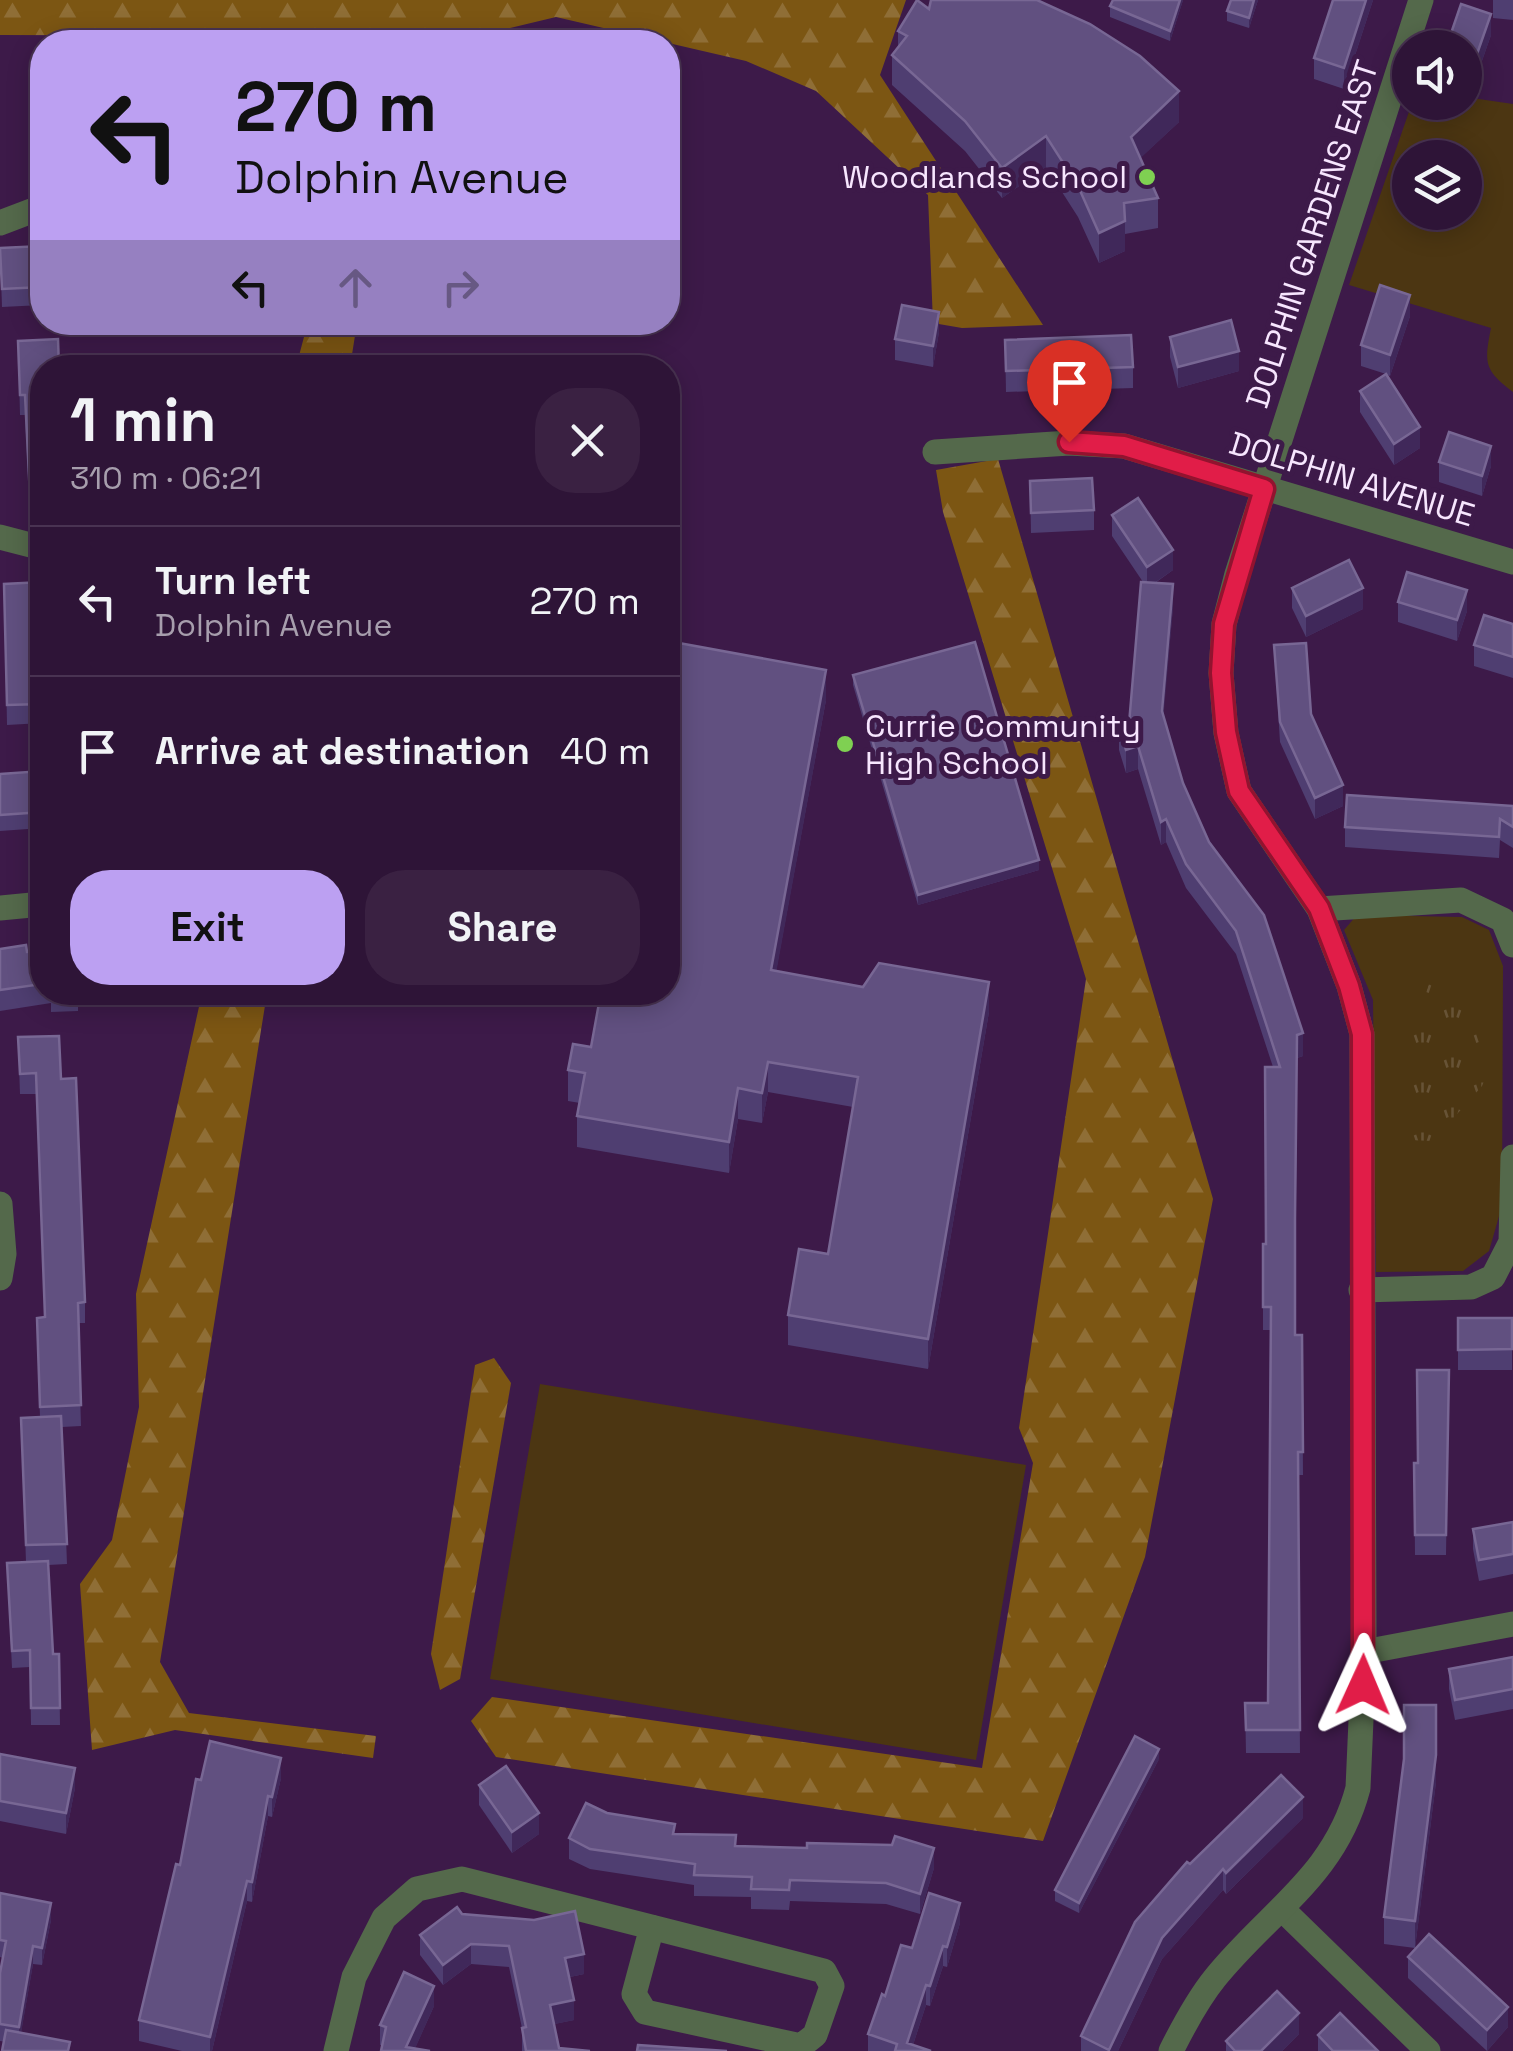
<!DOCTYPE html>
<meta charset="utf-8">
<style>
:root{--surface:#2e1437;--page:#3a2142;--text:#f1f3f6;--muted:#a79ead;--line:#493352;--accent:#bca0f2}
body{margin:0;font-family:"Space Grotesk",sans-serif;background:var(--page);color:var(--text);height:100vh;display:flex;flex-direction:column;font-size:38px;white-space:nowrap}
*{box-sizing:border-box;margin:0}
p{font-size:32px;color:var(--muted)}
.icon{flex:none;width:55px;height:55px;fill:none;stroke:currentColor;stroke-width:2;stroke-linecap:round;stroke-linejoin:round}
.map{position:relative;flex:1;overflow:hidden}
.side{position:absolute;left:30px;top:355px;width:650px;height:650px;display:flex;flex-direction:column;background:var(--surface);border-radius:40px;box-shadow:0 5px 25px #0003,0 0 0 2px var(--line)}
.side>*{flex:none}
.banner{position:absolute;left:30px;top:30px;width:650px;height:305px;border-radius:40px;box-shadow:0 5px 25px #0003,0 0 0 2px var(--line);background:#bca0f2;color:#111;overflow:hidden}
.tools{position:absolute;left:1392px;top:30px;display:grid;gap:20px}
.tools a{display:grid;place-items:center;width:90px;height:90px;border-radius:50%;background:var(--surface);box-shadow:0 5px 25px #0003,0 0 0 2px var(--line);font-size:50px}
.pin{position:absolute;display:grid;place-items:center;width:85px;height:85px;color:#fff;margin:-102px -42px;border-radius:50% 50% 50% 0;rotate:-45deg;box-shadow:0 0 10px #0007}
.pin .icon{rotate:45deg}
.me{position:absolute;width:110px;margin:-55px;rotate:1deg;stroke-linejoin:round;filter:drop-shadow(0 0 8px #0008)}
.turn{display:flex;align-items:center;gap:35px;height:210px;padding:0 40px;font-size:45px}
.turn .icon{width:130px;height:130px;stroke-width:2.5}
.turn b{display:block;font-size:70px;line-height:85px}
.lanes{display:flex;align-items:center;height:95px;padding:0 40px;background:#0003;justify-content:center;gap:50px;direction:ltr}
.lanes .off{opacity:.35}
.round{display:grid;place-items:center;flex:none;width:105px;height:105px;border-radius:40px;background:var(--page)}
.head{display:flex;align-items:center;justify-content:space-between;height:170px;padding:0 40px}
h1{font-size:60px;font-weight:600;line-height:75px}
.action{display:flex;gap:20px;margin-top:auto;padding:20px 40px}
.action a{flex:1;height:115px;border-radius:40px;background:var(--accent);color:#111;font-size:40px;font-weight:600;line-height:115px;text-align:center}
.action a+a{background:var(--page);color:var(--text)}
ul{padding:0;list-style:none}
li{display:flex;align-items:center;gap:30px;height:150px;padding:0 40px;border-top:2px solid var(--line)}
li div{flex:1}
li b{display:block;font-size:38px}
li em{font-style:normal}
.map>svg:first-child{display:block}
</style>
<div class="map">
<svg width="1513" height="2051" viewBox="0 0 1513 2051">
<defs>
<pattern id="forest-firs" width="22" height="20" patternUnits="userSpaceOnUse" patternTransform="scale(2.5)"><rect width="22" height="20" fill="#7c5613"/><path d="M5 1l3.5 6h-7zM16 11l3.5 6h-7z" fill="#8f6e36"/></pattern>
<pattern id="park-tufts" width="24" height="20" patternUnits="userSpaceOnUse" patternTransform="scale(2.5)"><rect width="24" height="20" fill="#4c3612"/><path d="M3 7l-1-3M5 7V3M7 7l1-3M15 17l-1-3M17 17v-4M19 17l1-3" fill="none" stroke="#675336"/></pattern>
</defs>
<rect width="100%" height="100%" fill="#3d1a49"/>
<g fill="#4c3612" fill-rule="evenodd">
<path d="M1465 97 1513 104V392C1484 370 1484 363 1491 328L1349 285 1412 103 1465 102ZM1410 158H1465V212H1410Z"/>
<polygon points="1357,915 1462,917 1489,930 1503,966 1502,1206 1489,1251 1463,1271 1376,1272 1373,1000 1344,930"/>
<polygon points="540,1384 1026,1465 976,1760 490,1679"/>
</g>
<g fill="url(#forest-firs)">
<polygon points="0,0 906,0 880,75 1043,325 962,328 933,323 928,195 816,91 746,61 556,17 452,42 330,42 328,36 0,35"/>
<polygon points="301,323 357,323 350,367 296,367 304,337"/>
<polygon points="998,459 1213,1199 1145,1557 1043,1841 496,1757 471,1721 492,1697 982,1768 1033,1463 1019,1428 1086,979 943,512 936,470"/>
<polygon points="202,993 267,993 160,1662 189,1713 376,1736 373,1758 175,1730 92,1750 80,1584 112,1540 139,1407 136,1294"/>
<polygon points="494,1358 511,1383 460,1679 440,1690 431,1654 475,1365"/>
</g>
<polygon fill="url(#park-tufts)" points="1458,975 1489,1069 1482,1086 1433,1141 1408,1140 1406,1054 1431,977"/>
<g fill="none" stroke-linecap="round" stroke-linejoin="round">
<g stroke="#54694b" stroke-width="25">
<polyline points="0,223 42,207"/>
<polyline points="935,452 1069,443 1124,446 1513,562"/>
<polyline points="0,537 42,548"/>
<polyline points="0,908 42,904"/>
<polyline points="1319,909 1461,900 1503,920 1513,945"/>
<polyline points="0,1204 4,1254 0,1278"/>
<polyline points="1361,1290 1471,1287 1493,1277 1511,1242 1513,1157"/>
<polyline points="1364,1652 1513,1624"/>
<polyline points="1282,1909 1428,2051"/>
<polyline points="336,2051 354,1977 384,1918 417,1889 462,1879 824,1971 832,1986 815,2035 801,2046 645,2012 634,1994 652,1927"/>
<path d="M1171 2051C1183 2027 1198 1999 1215 1978 1269 1911 1335 1876 1358 1788L1364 1652 1362 1034 1349 986 1319 909 1239 791 1226 733 1221 673 1224 624 1237 574 1421 0"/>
</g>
</g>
<g fill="#4f3e71">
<polygon points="1113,0 1183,0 1170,41 1110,17 1110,6"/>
<polygon points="1231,0 1258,0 1249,28 1227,21 1227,11"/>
<polygon points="1333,0 1373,0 1344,89 1314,79 1314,58"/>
<polygon points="1493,0 1513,0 1513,20 1493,18"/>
<polygon points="929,9 1179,122 1140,158 1158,198 1158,228 1125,234 1125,251 1099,263 1078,217 1046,167 1002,198 965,151 892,85 892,55 898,48 898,31"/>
<polygon points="1491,35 1470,95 1465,93 1465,48"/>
<polygon points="42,246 42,305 2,307 0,248"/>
<polygon points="1410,316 1390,376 1386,374 1420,448 1394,465 1360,412 1360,391 1386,374 1361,366 1361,345"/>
<polygon points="939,332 933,367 895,360 895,339"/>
<polygon points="1170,337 1239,371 1178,388 1170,357"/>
<polygon points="1005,340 1133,367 1133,388 1006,392"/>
<polygon points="18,341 42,368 42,517 30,517 25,415 20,415"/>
<polygon points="1439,462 1491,466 1482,496 1439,482"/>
<polygon points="1030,481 1094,510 1094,530 1031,533"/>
<polygon points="1112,515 1173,570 1155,583 1173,607 1163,716 1183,783 1303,1056 1297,1058 1295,1335 1302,1335 1303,1475 1298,1475 1300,1753 1246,1753 1245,1703 1268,1703 1270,1330 1263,1330 1263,1244 1266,1244 1273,1067 1236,954 1186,888 1166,842 1161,845 1138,769 1126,773 1119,750 1119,727 1129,724 1143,582 1112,536"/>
<polygon points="42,582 42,723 7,725 4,584"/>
<polygon points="1292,588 1363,609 1306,637 1292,608"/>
<polygon points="1398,602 1467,611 1457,641 1398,622"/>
<polygon points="1513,624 1513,678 1474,666 1474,645"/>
<polygon points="1274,645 1311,714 1343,806 1315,819 1280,742"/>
<polygon points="853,675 1039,870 918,905 853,685"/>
<polygon points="826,700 776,971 989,1012 928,1369 788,1345 788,1315 828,1254 853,1107 768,1092 762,1123 738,1119 729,1173 577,1147 577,1116 580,1103 568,1101 568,1070 591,1047"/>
<polygon points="42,771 42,828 0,831 0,774"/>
<polygon points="1513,806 1513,848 1500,840 1499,858 1345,847 1345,827"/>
<polygon points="0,949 42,951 42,992 128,992 128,1000 78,1002 78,1011 51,1012 51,1003 0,1011"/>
<polygon points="18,1037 61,1079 85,1302 85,1323 78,1323 81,1426 62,1427 67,1564 48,1565 53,1654 59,1654 60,1725 31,1725 30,1667 12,1668 7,1563 26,1562 21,1418 40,1417 37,1338 45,1317 36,1094 20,1094"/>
<rect x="1458" y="1318" width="54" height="52"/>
<polygon points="1449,1370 1446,1555 1415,1555 1414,1463 1418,1463"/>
<polygon points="1513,1522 1513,1574 1479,1581 1473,1549 1473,1529"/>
<polygon points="1513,1657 1513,1709 1455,1720 1449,1689 1449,1669"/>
<polygon points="0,1754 75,1788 66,1834 0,1821"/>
<polygon points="1159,1759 1079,1913 1055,1901 1055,1890"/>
<polygon points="1404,1759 1436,1782 1415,1948 1384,1944 1384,1917"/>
<polygon points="281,1778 272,1817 268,1816 252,1902 247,1901 212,2051 182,2051 139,2041 139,2020 180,1865"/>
<polygon points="479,1785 539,1834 512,1853 479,1805"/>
<polygon points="607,1813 675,1834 735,1846 934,1868 920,1914 886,1904 790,1901 789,1910 751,1909 751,1897 694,1896 694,1885 590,1869 569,1859 569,1838"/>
<polygon points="1303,1818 1226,1894 1223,1890 1162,1959 1118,2051 1081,2051 1081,2036 1190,1864"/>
<polygon points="0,1893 51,1920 42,1965 33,1964 21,2032 70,2051 0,2041 0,1973 3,1958 0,1957"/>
<polygon points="462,1914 584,1974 570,1977 574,2020 554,2024 559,2048 590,2051 522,2051 522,2028 509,1967 471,1964 443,1985 420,1955 420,1935"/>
<polygon points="960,1923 947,1967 943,1966 930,2006 926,2005 913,2045 931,2051 868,2051 868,2034 885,1996 912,1948"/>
<polygon points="1408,1957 1508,2027 1487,2051 1408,1978"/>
<polygon points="434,2006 415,2048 380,2045 380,2025"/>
<polygon points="1299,2034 1282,2051 1226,2051 1226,2041"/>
<polygon points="1318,2035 1378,2051 1318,2051"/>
</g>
<g fill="#40285a">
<polygon points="1180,0 1183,0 1170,41 1170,31"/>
<polygon points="1254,0 1258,0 1249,28 1249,18"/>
<polygon points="1366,0 1373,0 1344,89 1344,68"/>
<polygon points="1491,14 1491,35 1470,95 1470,74"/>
<polygon points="1179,91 1179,122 1131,167 1131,137"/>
<polygon points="1046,136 1046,167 1002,198 1002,168"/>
<polygon points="1125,221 1125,251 1099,263 1099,233"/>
<polygon points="1410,295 1410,316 1390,376 1390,355"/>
<polygon points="939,312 939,332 933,367 933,346"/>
<polygon points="1239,351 1239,371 1178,388 1178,367"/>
<polygon points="1420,427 1420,448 1394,465 1394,444"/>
<polygon points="1491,446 1491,466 1482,496 1482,476"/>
<polygon points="1173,550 1173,570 1147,588 1147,567"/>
<polygon points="1173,584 1173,607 1162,734 1162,711"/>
<polygon points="1363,588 1363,609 1306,637 1306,616"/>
<polygon points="1467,590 1467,611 1457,641 1457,620"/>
<polygon points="826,670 826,700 771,1001 771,970"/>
<polygon points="1138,746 1138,769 1126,773 1126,750"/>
<polygon points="1343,785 1343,806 1315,819 1315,798"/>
<polygon points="1166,819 1166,842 1161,845 1161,822"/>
<polygon points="1039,860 1039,870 918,905 918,895"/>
<polygon points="989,982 989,1012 928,1369 928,1339"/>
<polygon points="1303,1033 1303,1056 1297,1058 1297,1035"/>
<polygon points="768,1062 768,1092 762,1123 762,1093"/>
<polygon points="738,1088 738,1119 729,1173 729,1142"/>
<polygon points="1159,1749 1159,1759 1079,1913 1079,1903"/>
<polygon points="1436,1755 1436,1782 1415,1948 1415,1921"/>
<polygon points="281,1758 281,1778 272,1817 272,1797"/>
<polygon points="75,1768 75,1788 66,1834 66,1813"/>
<polygon points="268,1796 268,1816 252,1902 252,1882"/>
<polygon points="1303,1797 1303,1818 1226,1894 1226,1873"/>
<polygon points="539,1813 539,1834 512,1853 512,1832"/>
<polygon points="934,1848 934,1868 920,1914 920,1894"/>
<polygon points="1223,1869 1223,1890 1162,1959 1118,2051 1109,2051 1162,1938"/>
<polygon points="247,1881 247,1901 212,2051 210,2051 210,2037"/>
<polygon points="51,1903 51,1920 42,1965 42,1948"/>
<polygon points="960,1903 960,1923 947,1967 947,1947"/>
<polygon points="471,1944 471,1964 443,1985 443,1965"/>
<polygon points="33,1946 33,1964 19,2045 19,2027"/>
<polygon points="943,1946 943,1966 930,2006 930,1986"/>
<polygon points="584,1954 584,1974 565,1978 565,1958"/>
<polygon points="926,1985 926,2005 911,2051 907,2043"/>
<polygon points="434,1986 434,2006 414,2051 406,2047"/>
<polygon points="574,2000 574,2020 550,2025 550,2005"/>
<polygon points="1508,2007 1508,2027 1487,2051 1487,2030"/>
<polygon points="1299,2013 1299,2034 1282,2051 1261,2051"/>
</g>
<g fill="#615080" stroke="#786794" stroke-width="2.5">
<polygon points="917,0 929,9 931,0 1037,0 1090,24 1140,56 1179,91 1131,137 1158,198 1124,203 1125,221 1099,233 1078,186 1046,136 1002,168 965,121 892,55 907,36 898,31"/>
<polygon points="1113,0 1180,0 1170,31 1110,6"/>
<polygon points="1231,0 1254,0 1249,18 1227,11"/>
<polygon points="1333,0 1366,0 1344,68 1314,58"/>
<polygon points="1461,4 1491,14 1470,74 1465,72 1465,48 1446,48"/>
<polygon points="42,246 42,287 2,289 0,248"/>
<polygon points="1380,285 1410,295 1390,355 1361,345"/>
<polygon points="902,305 939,312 933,346 895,339"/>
<polygon points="1231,320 1239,351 1178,367 1170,337"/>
<polygon points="1131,335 1133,367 1006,371 1005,340"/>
<polygon points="58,339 59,368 42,368 42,496 30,497 25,395 20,395 18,341"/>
<polygon points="1386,374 1420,427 1394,444 1360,391"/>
<polygon points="1449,432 1491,446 1482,476 1439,462"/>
<polygon points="1092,478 1094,510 1031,513 1030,481"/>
<polygon points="1138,498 1173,550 1147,567 1112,515"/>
<polygon points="1349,560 1363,588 1306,616 1292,588"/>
<polygon points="1407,572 1467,590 1457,620 1398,602"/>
<polygon points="42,582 42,704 7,705 4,584"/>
<polygon points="1141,582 1173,584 1162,711 1183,783 1209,842 1264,915 1303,1033 1297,1035 1295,1218 1295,1335 1302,1335 1303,1452 1298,1452 1300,1730 1246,1730 1245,1703 1268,1703 1271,1307 1263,1307 1263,1244 1266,1244 1265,1067 1280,1067 1236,931 1186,864 1166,819 1161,822 1138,746 1126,750 1119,727 1129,724"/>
<polygon points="1484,615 1513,624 1513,657 1474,645"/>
<polygon points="668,641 826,670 771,970 863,987 879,963 989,982 928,1339 788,1315 799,1249 828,1254 858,1077 768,1062 762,1093 738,1088 729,1142 577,1116 585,1073 568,1070 573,1044 591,1047 601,992 668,992"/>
<polygon points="975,642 1039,860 918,895 853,675"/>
<polygon points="1306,643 1311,714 1343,785 1315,798 1280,722 1274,645"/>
<polygon points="42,771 42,812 0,815 0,774"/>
<polygon points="1347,795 1513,806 1513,827 1500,819 1499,837 1345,827"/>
<polygon points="26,945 27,952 42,951 42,984 0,990 0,949"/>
<polygon points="59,1036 61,1079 76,1078 85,1302 78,1303 81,1405 40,1407 37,1318 45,1317 36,1073 20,1074 18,1037"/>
<polygon points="1458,1318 1512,1318 1512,1349 1458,1350"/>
<polygon points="1417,1370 1449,1370 1446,1535 1415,1535 1414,1463 1418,1463"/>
<polygon points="61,1416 67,1544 26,1545 21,1418"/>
<polygon points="1513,1522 1513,1554 1479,1560 1473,1529"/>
<polygon points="48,1561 53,1654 59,1654 60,1708 31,1708 30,1650 12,1651 7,1563"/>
<polygon points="1513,1657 1513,1689 1455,1700 1449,1669"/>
<polygon points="1404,1705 1436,1705 1436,1755 1415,1921 1384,1917 1404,1759"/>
<polygon points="1135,1736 1159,1749 1079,1903 1055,1890"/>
<polygon points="210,1741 281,1758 272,1797 268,1796 252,1882 247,1881 210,2037 139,2020 176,1864 180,1865 196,1779 201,1780"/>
<polygon points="0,1754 75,1768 66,1813 0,1801"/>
<polygon points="506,1766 539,1813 512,1832 479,1785"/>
<polygon points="1281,1775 1303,1797 1226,1873 1223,1869 1162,1938 1109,2050 1081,2036 1135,1922 1187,1862 1190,1864"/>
<polygon points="586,1803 607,1813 675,1824 673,1834 736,1835 735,1846 807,1848 807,1843 892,1845 895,1836 934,1848 920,1894 886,1883 790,1880 789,1890 751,1889 752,1877 694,1875 695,1864 590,1849 569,1838"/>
<polygon points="0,1893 51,1903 42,1948 33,1946 19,2027 0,2024 0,1973 6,1941 0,1940"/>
<polygon points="929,1893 960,1903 947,1947 943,1946 930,1986 926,1985 907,2043 931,2051 895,2051 897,2044 868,2034 882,1994 885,1996 901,1945 912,1948"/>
<polygon points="457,1907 462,1914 534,1920 575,1911 584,1954 565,1958 574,2000 550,2005 559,2048 590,2051 526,2051 522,2028 526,2027 509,1946 471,1944 443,1965 420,1935"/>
<polygon points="1429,1934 1508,2007 1487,2030 1408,1957"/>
<polygon points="404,1972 434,1986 406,2047 430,2051 381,2051 386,2027 380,2025"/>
<polygon points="1277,1991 1299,2013 1261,2051 1235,2051 1226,2041"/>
<polygon points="1340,2013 1378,2051 1333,2051 1318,2035"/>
<polygon points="6,2030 70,2042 68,2051 2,2051"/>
<polygon points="638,2045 727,2051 637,2051"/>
</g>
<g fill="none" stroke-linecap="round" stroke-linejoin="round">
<defs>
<polyline id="route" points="1069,442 1124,446 1264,489 1224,624 1221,673 1226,732 1239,791 1319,908 1349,986 1362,1034 1363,1685"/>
</defs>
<use href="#route" stroke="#92132f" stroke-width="25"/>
<use href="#route" stroke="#e11d48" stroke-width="18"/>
</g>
<g fill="#7fd052" stroke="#3d1a49" stroke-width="4">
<circle cx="1147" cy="177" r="10"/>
<circle cx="845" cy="744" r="10"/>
</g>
<g text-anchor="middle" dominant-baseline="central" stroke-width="10" stroke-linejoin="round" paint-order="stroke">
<g font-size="32" fill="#f7e6fe" stroke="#3d1a49" text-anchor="end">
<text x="1127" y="177">Woodlands School</text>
<text x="865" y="726" text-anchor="start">Currie Community<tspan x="865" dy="37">High School</tspan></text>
</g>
<g font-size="32" fill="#f7e6fe" stroke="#3d1a49">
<text transform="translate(1312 234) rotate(-72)">DOLPHIN GARDENS EAST</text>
<text transform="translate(1352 479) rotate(17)">DOLPHIN AVENUE</text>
</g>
</g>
</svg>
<div class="tools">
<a><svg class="icon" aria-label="sound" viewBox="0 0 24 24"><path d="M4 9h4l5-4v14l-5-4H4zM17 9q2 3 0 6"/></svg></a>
<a><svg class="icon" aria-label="layers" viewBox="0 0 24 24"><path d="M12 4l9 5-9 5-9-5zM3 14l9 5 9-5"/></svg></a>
</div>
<div class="pin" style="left:1069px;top:442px;background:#d93025"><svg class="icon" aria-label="arrive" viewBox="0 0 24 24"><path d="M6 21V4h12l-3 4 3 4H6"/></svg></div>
<svg class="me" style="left:1363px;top:1685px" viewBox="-20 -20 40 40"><path d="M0-17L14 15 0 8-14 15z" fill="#e11d48" stroke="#fff" stroke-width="4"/></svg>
<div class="banner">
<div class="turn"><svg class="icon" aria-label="left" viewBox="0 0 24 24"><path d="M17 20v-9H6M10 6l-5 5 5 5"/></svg><div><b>270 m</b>Dolphin Avenue</div></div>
<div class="lanes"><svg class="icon" aria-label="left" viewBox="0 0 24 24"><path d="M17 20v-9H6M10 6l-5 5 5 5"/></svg><svg class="icon off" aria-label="ahead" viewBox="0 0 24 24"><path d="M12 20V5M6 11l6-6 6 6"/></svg><svg class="icon off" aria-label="right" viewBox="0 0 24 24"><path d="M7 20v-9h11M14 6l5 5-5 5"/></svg></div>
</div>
<section class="side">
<div class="head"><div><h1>1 min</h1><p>310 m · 06:21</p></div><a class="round"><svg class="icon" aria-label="close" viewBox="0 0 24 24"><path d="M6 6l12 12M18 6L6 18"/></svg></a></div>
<ul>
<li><svg class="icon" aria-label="left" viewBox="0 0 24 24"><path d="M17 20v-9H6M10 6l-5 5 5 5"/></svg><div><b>Turn left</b><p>Dolphin Avenue</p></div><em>270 m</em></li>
<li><svg class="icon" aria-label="arrive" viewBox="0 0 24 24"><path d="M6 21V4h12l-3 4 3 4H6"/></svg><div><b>Arrive at destination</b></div><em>40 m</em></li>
</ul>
<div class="action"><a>Exit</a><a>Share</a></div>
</section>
</div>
